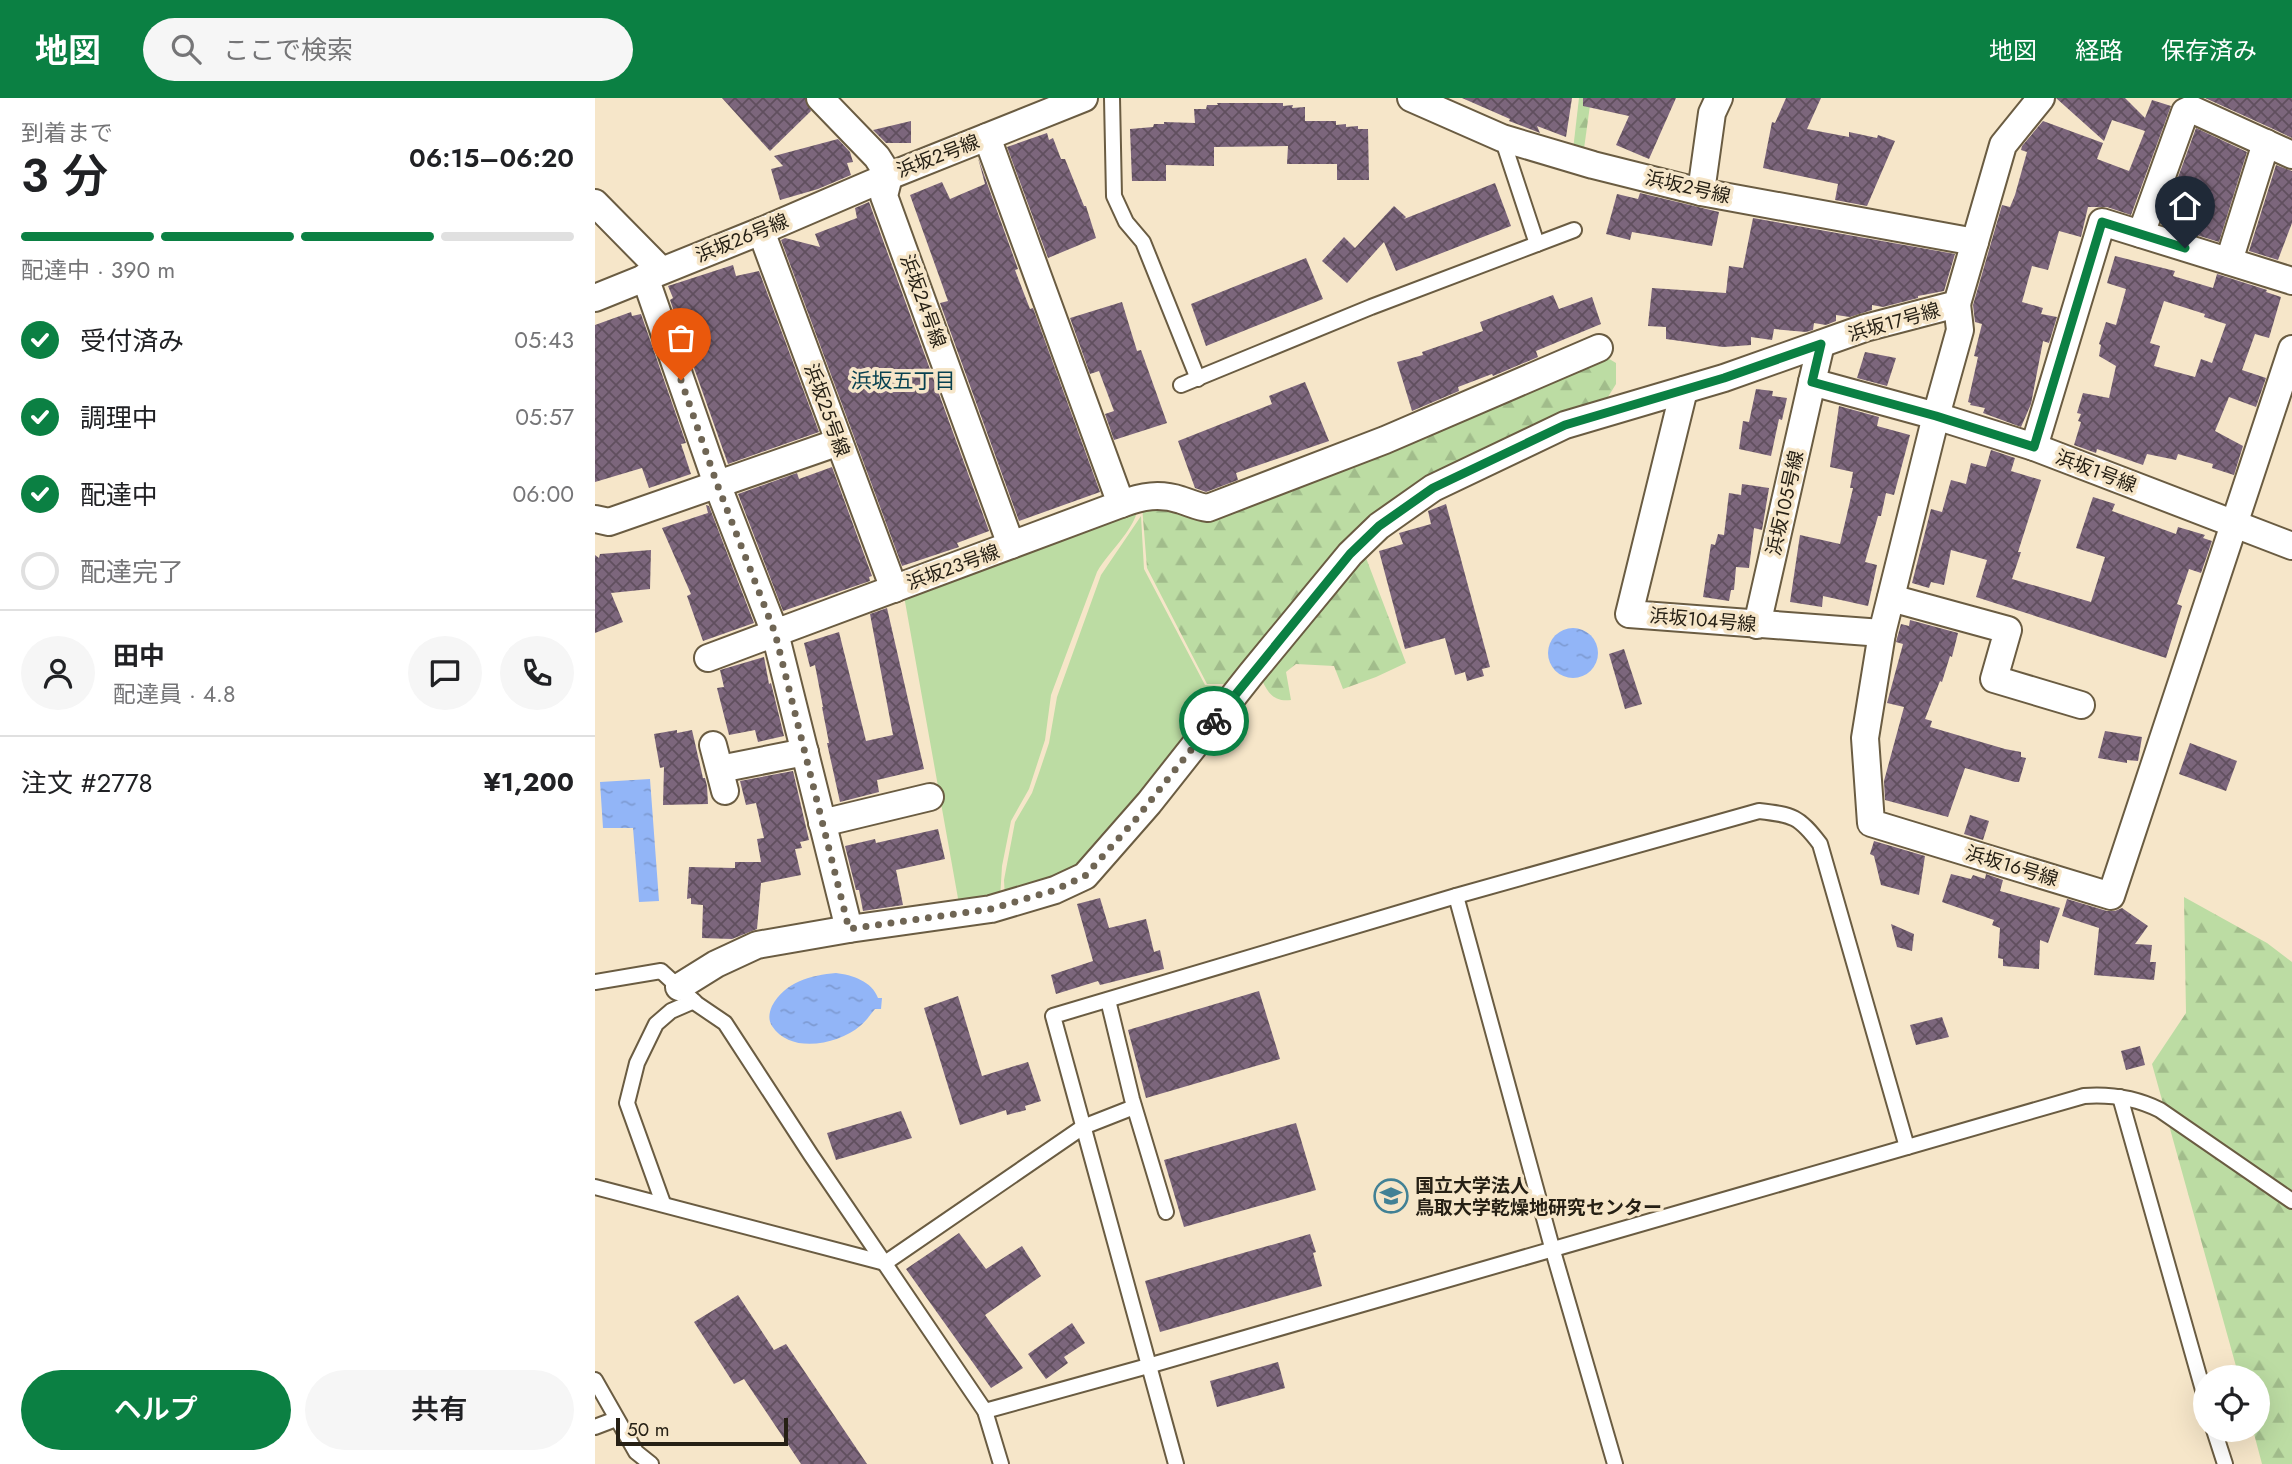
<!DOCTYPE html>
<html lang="ja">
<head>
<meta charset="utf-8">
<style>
  :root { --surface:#fff; --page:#f6f6f6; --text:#202124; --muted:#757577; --line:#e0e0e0; --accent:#0b8043 }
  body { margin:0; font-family:Jost,"Noto Sans JP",sans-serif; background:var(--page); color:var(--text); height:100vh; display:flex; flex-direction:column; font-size:26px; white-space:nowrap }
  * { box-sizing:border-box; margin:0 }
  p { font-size:23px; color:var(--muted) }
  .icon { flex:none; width:38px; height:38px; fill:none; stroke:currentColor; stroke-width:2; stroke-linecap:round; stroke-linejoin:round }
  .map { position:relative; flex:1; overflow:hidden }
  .side { display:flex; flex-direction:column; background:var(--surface); width:595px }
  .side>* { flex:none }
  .fabs { position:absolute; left:1598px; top:1267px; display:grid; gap:14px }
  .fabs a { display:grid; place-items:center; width:77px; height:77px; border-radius:50%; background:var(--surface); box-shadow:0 7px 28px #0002; font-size:35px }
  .scale { position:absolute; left:21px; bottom:18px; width:172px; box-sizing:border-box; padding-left:7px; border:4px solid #262015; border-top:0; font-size:19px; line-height:24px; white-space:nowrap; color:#262015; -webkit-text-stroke:5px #f6e6c9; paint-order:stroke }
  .pin { position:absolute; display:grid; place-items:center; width:60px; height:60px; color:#fff; margin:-72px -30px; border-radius:50% 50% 50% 0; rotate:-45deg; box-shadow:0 0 7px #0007 }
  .pin .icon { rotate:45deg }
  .courier { position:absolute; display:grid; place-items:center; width:70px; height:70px; margin:-35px; border:5px solid #0b8043; border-radius:50%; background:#fff; color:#222; box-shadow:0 2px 9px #0007 }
  .head em { font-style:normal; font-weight:600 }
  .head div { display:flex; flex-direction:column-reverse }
  .head { display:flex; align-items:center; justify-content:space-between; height:119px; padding:0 21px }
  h1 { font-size:46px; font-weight:600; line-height:52px }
  .bar { display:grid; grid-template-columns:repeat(4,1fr); gap:10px 7px; align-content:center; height:84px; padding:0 21px }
  .bar i { height:9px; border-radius:5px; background:var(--line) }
  .bar .active { background:var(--accent) }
  .bar p { grid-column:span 4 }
  .line { display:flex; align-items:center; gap:18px; padding:0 21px; border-top:2px solid var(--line) }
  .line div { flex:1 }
  .round { display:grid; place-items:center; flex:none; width:74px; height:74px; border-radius:37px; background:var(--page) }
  ol { padding:0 21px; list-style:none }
  li { display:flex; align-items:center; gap:21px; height:77px }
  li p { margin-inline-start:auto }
  li .icon { padding:7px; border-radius:50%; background:var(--accent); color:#fff; stroke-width:4 }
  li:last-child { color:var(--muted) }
  li i { width:38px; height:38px; border:4px solid var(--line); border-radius:50% }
  .button { display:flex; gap:14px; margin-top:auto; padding:14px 21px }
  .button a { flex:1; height:80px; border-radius:42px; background:var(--accent); color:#fff; font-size:28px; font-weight:600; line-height:80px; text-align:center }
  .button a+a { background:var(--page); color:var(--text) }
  header { display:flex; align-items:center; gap:42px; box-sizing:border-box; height:98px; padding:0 35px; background:var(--accent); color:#fff }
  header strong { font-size:33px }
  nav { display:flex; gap:38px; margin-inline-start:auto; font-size:24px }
  .search { width:490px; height:63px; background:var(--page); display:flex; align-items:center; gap:18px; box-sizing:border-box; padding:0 24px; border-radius:38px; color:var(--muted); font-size:26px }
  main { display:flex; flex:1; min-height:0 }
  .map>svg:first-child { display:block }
  .grass { fill:#bcdca3 }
  .forest { fill:url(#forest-firs) }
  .water { fill:url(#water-ripples) }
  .building { fill:url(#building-cross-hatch); fill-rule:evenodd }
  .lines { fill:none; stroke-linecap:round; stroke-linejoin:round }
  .lane-casing { stroke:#6a5c42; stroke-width:18 }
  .street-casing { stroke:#6a5c42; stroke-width:30 }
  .lane { stroke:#fff; stroke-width:14 }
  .street { stroke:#fff; stroke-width:26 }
  .done { stroke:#6f6554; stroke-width:7; stroke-dasharray:0 12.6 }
  .route { stroke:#0b8043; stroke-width:9 }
  .labels { text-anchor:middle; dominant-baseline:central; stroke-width:7; stroke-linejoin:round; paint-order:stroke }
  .street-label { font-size:19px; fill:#262015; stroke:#f6e6c9 }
  .poi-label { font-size:19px; font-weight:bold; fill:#262015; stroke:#f6e6c9; text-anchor:start }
  .neighbourhood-label { font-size:21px; fill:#074150; stroke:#f6e6c9 }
</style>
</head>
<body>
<header>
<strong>地図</strong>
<div class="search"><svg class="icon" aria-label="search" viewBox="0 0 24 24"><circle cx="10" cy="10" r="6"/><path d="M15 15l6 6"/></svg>ここで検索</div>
<nav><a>地図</a><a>経路</a><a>保存済み</a></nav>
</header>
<main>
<section class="side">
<div class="head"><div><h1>3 分</h1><p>到着まで</p></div><em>06:15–06:20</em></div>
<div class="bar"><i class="active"></i><i class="active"></i><i class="active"></i><i></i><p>配達中 · 390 m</p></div>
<ol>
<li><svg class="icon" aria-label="check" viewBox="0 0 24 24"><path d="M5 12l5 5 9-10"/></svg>受付済み<p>05:43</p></li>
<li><svg class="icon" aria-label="check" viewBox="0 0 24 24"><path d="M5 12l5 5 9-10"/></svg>調理中<p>05:57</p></li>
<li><svg class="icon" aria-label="check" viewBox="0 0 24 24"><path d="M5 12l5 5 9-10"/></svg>配達中<p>06:00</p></li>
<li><i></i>配達完了</li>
</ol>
<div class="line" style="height:126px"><a class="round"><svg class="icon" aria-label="person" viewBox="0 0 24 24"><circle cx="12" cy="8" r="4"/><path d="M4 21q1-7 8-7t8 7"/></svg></a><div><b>田中</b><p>配達員 · 4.8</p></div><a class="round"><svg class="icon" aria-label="chat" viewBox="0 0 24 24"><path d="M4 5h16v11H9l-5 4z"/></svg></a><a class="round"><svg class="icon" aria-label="phone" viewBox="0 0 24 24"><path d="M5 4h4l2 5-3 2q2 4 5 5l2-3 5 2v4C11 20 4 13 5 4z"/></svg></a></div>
<div class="line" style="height:91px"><div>注文 #2778</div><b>¥1,200</b></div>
<div class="button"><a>ヘルプ</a><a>共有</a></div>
</section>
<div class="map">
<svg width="1697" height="1366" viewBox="0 0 1697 1366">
  <defs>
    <pattern id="forest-firs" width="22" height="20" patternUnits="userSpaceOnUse" patternTransform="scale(1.75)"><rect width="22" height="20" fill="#bcdca3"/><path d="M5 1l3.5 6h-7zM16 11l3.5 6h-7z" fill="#a1bc8b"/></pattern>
    <pattern id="water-ripples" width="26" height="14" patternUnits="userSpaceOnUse" patternTransform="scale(1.75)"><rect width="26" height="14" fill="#92b5f7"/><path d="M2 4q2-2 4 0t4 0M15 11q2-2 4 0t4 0" fill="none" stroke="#7e9bd3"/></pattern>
    <pattern id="building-cross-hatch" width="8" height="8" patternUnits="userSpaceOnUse" patternTransform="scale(1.75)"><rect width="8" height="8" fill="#7c667c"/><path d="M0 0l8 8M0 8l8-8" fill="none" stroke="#604f5e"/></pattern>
  </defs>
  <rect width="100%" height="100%" fill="#f6e6c9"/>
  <!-- grass -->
  <g class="grass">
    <path d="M543 411C537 435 514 453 502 474L456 597 450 642 434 691 416 723 407 768 405 801 364 806 309 498Z"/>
    <path d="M546 418 549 471 610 587 636 589 483 773 410 801 409 782 420 724 437 695 445 672 454 645 462 599 506 477Z"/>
  </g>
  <!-- forest -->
  <g class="forest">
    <path d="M984 0H996L988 58 978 52Z"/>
    <path d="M1011 259 1021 265V286L1008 307 835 384 640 586H612L552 470 547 408 590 412Z"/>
    <path d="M768 452 811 565 781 579 748 591 739 568 701 566 691 574 696 602C680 604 673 596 667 582Z"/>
    <path d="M1589 799 1672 845 1697 864V1366H1667L1658 1332H1662V1279H1644L1557 966 1591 915Z"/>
  </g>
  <!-- water -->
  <g class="water">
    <circle cx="978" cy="555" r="25"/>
    <path d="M55 681 64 803 44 804 38 730H8L5 684Z"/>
    <path d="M241 875C257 877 277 883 283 900H287L286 911H280C275 917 271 923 265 928 244 946 196 957 177 928 173 922 174 915 177 908 190 884 216 877 241 875Z"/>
  </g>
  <!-- building -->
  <g class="building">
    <path d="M127 0H210L216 13 175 53Z"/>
    <path d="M867 0H977L971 39 942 28 945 35 914 23 915 21Z"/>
    <path d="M988 0H1081L1054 61 1021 47 1034 18 988 8Z"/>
    <path d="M1191 0H1226L1212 31 1254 39V34L1282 40 1283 37 1300 43 1272 108 1240 102 1243 86 1168 70 1177 24 1180 25Z"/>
    <path d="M1461 0H1530L1550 20 1557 2 1576 8 1536 117 1512 109H1493L1486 139 1464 133 1453 172 1437 168 1427 204 1448 210 1446 216 1462 219 1454 245 1448 243 1436 306 1426 329 1388 315 1390 310 1375 307 1376 305 1373 304 1383 259 1379 258 1387 226 1380 224 1378 207 1407 107 1415 109 1420 97 1432 54 1426 52 1427 48 1448 23 1508 45 1502 61 1534 73 1550 33 1517 22 1509 43Z"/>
    <path d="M1610 0H1697V40L1676 30Z"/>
    <path d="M622 5H688V8L698 7 697 10 710 9V23H741V27L751 26V29L763 28V31H773L774 82H742V66H692L693 48 619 49V68L571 67V83H537L535 31 558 29 559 26H569V24L600 25 599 11H611L612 7H623Z"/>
    <path d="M316 23V45H291L278 32Z"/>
    <path d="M1601 30 1652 54 1624 144 1566 126Z"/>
    <path d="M452 35 454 42 458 40 466 61H470L489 108H491L501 140 453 160 412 49Z"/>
    <path d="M243 41 255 54 258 64 252 65 256 77 223 91 185 102 176 71 188 68 179 58Z"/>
    <path d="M383 60 423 171 420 172 428 193 435 211 438 210 505 394 424 423 345 205 353 203 315 97 347 84 355 101 390 86Z"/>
    <path d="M1681 67 1697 73V125L1683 162 1654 153Z"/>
    <path d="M900 85 916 128 801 173 789 144 752 185 727 163 749 139 760 150 799 108 811 119 809 121Z"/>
    <path d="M1045 95 1124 114 1117 148 1037 134 1035 142 1011 136 1022 96 1043 101Z"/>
    <path d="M274 104 394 433 362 445 364 449 307 468 186 142 190 140 225 149 220 136 262 120 260 110Z"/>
    <path d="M1158 120 1360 156 1349 193 1323 198V200L1288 209 1277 207V212L1255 219 1241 217V223L1231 227 1219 225 1218 232 1211 234 1179 231 1177 242 1156 239V247L1128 249 1071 241V229L1053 228 1057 190 1131 195 1134 168 1148 170Z"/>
    <path d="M1520 158 1580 173 1578 178 1618 190 1622 176 1672 192 1671 194 1686 199 1674 240 1660 236 1647 272 1671 280 1661 309 1634 299 1620 333 1648 348 1639 377 1617 370 1618 366 1583 356 1581 362 1552 356 1548 367 1502 351 1501 355 1479 347 1486 324 1483 323 1486 316 1482 315 1488 295 1514 300 1521 268 1504 258 1506 247 1504 246 1511 224 1521 227 1531 191 1512 185ZM1569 203 1610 216 1609 219 1631 226 1617 265 1606 261 1600 279 1559 268 1565 248 1555 245Z"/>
    <path d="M711 160 728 201 611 248 596 206Z"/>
    <path d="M138 167 141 178 164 173 224 334 133 366 75 202 78 200 73 188Z"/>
    <path d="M958 197 964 211 997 199 1006 226 941 253 943 259 898 278 897 276 863 289 864 293 817 313 802 264 828 257 827 254 888 233 885 224Z"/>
    <path d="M527 204 542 253 546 252 572 325 519 342 510 316 519 313 504 273 495 276 475 220Z"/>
    <path d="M36 214 37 218 46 216 91 345 86 346 96 376 54 390 47 370 0 384V227Z"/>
    <path d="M1270 254 1301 260 1292 288 1262 280Z"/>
    <path d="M710 284 734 343 641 375 643 382 611 394 600 390 583 343 677 306 674 298Z"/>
    <path d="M1161 291 1178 293 1177 298 1192 300 1187 322 1184 321 1176 358 1144 351 1148 323 1154 324Z"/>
    <path d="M1244 308 1284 319 1282 328 1315 337 1299 397 1291 395 1286 418H1283L1270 464 1282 467 1273 508 1228 498 1227 509 1195 504 1205 437 1245 446 1258 390H1255L1258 374 1235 369Z"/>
    <path d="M1396 352 1420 360 1416 373 1446 382 1423 454H1426L1417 481 1496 504 1510 459 1481 450 1498 399 1520 406 1517 413 1581 436 1583 429 1610 437 1608 440 1617 443 1606 475 1594 471 1582 506 1587 508 1571 560 1381 499 1392 462 1356 452 1349 487 1336 484 1334 490 1317 485 1336 411 1347 414 1356 382 1371 386 1376 365 1391 369Z"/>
    <path d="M237 369 277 478 274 479 275 483 188 513 143 396 202 375 204 381Z"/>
    <path d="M1147 386 1174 390 1167 432 1159 430 1154 470 1141 469 1139 492H1136L1134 503 1108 499 1116 446 1120 447 1123 436 1129 437 1134 395 1146 397Z"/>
    <path d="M851 406 895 569 887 571 889 578 872 583 870 574 860 577 850 540 810 551 784 453 808 446 804 435 836 426 833 413Z"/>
    <path d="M111 407 114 408 159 525 108 543 92 498 96 496 67 430 113 415Z"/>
    <path d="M56 452 55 491 16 495 28 524 0 535V457L4 460 5 456Z"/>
    <path d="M292 510 329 671 282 682 284 694 245 704 232 645H234L227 609H228L220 567 215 569 209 545 244 534 271 643 298 637 275 516Z"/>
    <path d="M1315 522 1363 535 1357 559 1355 558 1347 584 1345 583 1330 621 1337 623 1335 629 1410 651 1426 654V659L1431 660 1424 684H1420L1370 670 1353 719 1290 702 1289 683 1309 609 1292 605 1308 546 1301 544 1306 526 1314 528Z"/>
    <path d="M1029 551 1047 606 1030 611 1014 556Z"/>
    <path d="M169 559 174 586 176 585 189 638 163 644 160 632 134 637 122 590 129 589 125 572Z"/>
    <path d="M82 632V635L97 632 108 680H110L112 688 113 706 68 707 69 669 65 670 59 636Z"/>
    <path d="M1510 633 1547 639 1543 663 1532 662V665L1503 660Z"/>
    <path d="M1595 645 1642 663 1631 693 1584 676Z"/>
    <path d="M198 673 214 742 205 744 207 750 200 751 206 777 166 785 162 831 137 841 107 840 108 807 96 806V800L92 801 94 769 140 770V764H166L162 741 169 740 161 705 151 707 145 683Z"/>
    <path d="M1375 717 1394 723 1388 742 1369 736Z"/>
    <path d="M343 731 350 761 301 772 308 807 268 813 264 792H261L250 748 280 741 281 745Z"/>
    <path d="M1279 743 1330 758 1324 797 1286 787 1279 758 1275 756Z"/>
    <path d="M1356 776 1376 781 1378 777 1390 781 1391 776 1408 782 1405 793 1465 810 1453 845 1445 842 1444 871 1408 868V861L1403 860 1405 830 1397 827 1399 822 1347 804Z"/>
    <path d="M505 800 514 830 551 821 559 854 565 852 569 871 505 887 503 883 461 896 456 877 498 863 482 806Z"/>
    <path d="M1472 801 1512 813H1520L1527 810 1553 828 1540 846 1557 847 1555 864H1561L1559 882 1499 877 1504 830 1467 818Z"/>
    <path d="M1296 826 1319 836 1317 853 1302 849Z"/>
    <path d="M664 893 685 961 551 1000 533 932Z"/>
    <path d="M363 898 387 978 433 964 446 1003 430 1008 431 1012 412 1017 411 1012 365 1027 329 910Z"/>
    <path d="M1347 919 1354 939 1321 947 1315 927Z"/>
    <path d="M1545 948 1550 967 1531 972 1526 953Z"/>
    <path d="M306 1013 317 1040 241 1062 232 1035Z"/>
    <path d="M701 1025 721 1092 589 1129 569 1062Z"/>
    <path d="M364 1135 391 1171 427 1148 446 1178 390 1217 428 1270 396 1290 311 1171Z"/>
    <path d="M715 1136 721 1154 718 1155 727 1188 565 1234 550 1183Z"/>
    <path d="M143 1197 179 1252 191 1246 272 1366H206L149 1281 139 1286 99 1224Z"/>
    <path d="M477 1225 490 1245 469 1259 473 1265 451 1281 433 1256Z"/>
    <path d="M683 1264 690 1290 622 1309 615 1283Z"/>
  </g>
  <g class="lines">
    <defs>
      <g id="lane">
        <path d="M517 0 519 98 531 124 548 144 603 281"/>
        <path d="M907 40 942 146"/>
        <path d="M586 287 776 209 979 132"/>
        <path d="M861 798 958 1153 1020 1366"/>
        <path d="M0 884 66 873 102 906 130 925 216 1057 390 1313 406 1366"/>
        <path d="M513 902 537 1001 571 1114"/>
        <path d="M1525 999 1610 1299"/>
        <path d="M0 1089 290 1165 488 1029 539 1009"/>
        <path d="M68 1105 32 1005 42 965 61 926 76 913 99 903"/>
        <path d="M0 1282 41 1354 56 1366"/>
        <path d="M390 1313 553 1268 1489 998C1516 996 1541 1000 1565 1012L1697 1103"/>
        <path d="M0 1329 21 1321"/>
        <path d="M1619 1332 1630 1366"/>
        <path d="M581 1366 458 918 861 798 1164 713C1198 717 1204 718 1225 746L1312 1049"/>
      </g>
      <g id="street">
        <path d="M225 0 282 59 294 78 489 0"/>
        <path d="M816 0 907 40 998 67 1106 94 1380 144"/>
        <path d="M294 78 289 98 416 447"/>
        <path d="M1106 94 1117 15 1124 0"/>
        <path d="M0 105 66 172"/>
        <path d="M166 133 299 491"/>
        <path d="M1546 136 1590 14 1596 11 1697 57"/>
        <path d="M1634 163 1671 45"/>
        <path d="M50 179 122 386 180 535 526 406 392 39"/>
        <path d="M0 200 166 133 294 78"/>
        <path d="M1362 206 1365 232 1341 318 1287 535 1270 640 1276 725 1516 798 1697 251"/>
        <path d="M1226 246 1217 284 1341 318 1439 349 1697 448"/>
        <path d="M1089 292 1034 516 1287 535"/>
        <path d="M1439 349 1507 124 1697 183"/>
        <path d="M526 406C547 398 565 395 586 402 596 405 603 409 613 410L790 342 1004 250"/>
        <path d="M0 421 14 424 244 344"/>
        <path d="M1296 500 1413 532 1399 581 1486 607"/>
        <path d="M1162 527 1217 284"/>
        <path d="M113 560 180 535 254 831"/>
        <path d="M118 647 130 693"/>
        <path d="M125 671 210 654"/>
        <path d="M227 725 335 699"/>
        <path d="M84 889 121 866 162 847 254 831 396 811 460 792 490 778 554 705 656 576 755 456 784 428 838 390 970 327 1129 280 1270 230 1362 206 1408 47 1446 0"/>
      </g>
    </defs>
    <!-- lane casing -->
    <use href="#lane" class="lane-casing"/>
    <!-- street casing -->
    <use href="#street" class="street-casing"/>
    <!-- lane -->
    <use href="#lane" class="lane"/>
    <!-- street -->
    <use href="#street" class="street"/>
  </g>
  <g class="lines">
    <!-- done -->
    <path class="done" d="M86 282 122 386 180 535 254 831 396 811 460 792 490 778 541 721 619 623"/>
    <!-- route -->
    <path class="route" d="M619 623 755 456 784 428 838 390 970 327 1129 280 1226 246 1217 284 1341 318 1439 349 1507 124 1590 150"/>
  </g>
  <!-- icons -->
  <defs>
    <symbol id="school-ring" viewBox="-11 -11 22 22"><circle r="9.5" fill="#f6e6c9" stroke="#428195" stroke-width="1.5"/><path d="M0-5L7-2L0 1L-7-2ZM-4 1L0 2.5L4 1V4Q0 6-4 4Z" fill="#428195"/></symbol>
  </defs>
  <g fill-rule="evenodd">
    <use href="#school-ring" x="777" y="1079" width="38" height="38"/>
  </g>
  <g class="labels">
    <!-- street labels -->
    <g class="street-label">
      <text transform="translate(343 58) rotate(-21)">浜坂2号線</text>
      <text transform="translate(1093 89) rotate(13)">浜坂2号線</text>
      <text transform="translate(147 140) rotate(-22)">浜坂26号線</text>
      <text transform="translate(328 203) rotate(70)">浜坂24号線</text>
      <text transform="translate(1299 224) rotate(-16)">浜坂17号線</text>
      <text transform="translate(232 312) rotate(70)">浜坂25号線</text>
      <text transform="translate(1501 373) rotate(21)">浜坂1号線</text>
      <text transform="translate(1190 405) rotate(-77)">浜坂105号線</text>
      <text transform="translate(358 469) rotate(-20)">浜坂23号線</text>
      <text transform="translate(1108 522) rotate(5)">浜坂104号線</text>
      <text transform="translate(1417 768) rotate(17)">浜坂16号線</text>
    </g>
    <!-- poi labels -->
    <g class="poi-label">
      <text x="820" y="1087">国立大学法人<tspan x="820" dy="22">鳥取大学乾燥地研究センター</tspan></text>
    </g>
    <!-- neighbourhood labels -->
    <g class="neighbourhood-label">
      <text x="308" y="283">浜坂五丁目</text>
    </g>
  </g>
</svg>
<div class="fabs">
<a><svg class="icon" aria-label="locate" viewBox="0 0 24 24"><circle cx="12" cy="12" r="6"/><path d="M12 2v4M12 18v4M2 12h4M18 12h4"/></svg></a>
</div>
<div class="scale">50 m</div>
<div class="pin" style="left:86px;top:282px;background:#ea580c"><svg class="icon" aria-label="bag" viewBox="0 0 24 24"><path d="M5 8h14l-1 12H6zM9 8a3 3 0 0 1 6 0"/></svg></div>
<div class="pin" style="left:1590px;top:150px;background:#1f2937"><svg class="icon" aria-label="home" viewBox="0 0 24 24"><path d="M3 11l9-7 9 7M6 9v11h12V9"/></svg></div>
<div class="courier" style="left:619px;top:623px"><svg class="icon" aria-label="bike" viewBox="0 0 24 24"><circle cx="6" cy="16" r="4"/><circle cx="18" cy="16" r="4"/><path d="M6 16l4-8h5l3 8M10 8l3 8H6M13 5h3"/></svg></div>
</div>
</main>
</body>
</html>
